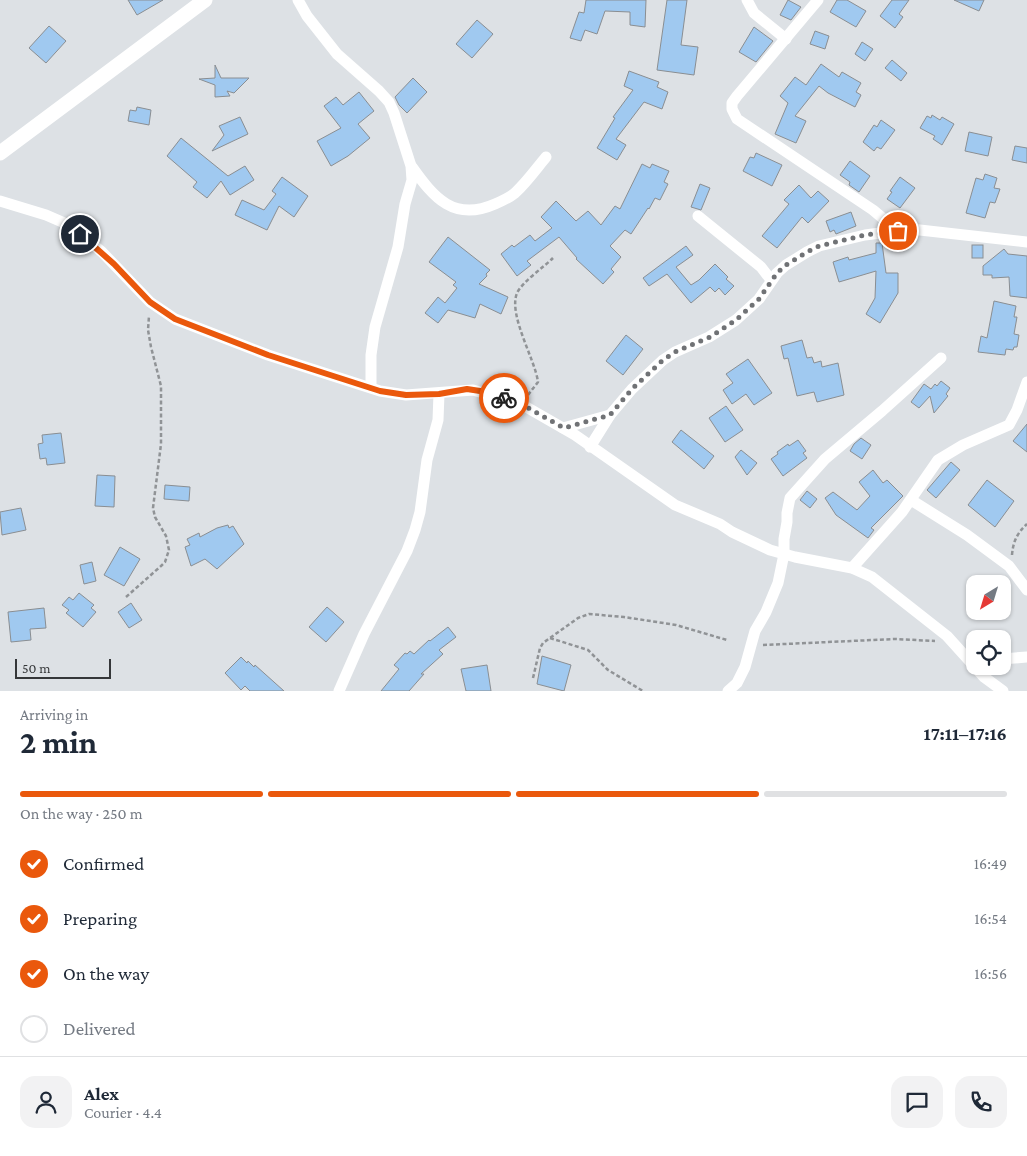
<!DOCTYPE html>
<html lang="en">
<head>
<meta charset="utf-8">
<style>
  :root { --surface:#fff; --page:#f2f2f3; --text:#1f2937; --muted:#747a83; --line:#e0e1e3; --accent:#ea580c }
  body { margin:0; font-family:"Crimson Pro",serif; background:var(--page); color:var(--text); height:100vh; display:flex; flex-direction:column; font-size:19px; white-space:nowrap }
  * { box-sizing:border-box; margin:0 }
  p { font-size:16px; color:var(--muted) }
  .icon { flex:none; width:28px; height:28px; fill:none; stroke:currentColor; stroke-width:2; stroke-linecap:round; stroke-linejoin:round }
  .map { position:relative; height:691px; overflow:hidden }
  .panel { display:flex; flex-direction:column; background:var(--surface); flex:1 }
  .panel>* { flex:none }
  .needle { width:32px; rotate:218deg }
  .fabs { position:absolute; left:966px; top:575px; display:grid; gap:10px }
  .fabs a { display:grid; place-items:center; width:45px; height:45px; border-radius:10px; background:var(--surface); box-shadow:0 1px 4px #0004; font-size:25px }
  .scale { position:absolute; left:15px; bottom:12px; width:96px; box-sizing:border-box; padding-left:5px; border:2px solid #353739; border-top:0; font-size:14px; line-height:18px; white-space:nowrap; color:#353739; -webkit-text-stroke:4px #dde1e5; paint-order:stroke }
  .pin { position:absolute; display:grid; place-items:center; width:42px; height:42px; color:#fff; margin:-21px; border:2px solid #fff; border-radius:50%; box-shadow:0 1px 5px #0007 }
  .courier { position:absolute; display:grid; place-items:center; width:50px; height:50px; margin:-25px; border:4px solid #ea580c; border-radius:50%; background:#fff; color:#222; box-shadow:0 1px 6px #0007 }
  .headline em { font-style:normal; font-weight:700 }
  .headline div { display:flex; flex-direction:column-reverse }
  .headline { display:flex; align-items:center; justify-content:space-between; height:85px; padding:0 20px }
  h1 { font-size:32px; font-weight:700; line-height:38px }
  .bar { display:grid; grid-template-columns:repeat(4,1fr); gap:8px 5px; align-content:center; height:60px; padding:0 20px }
  .bar i { height:6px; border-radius:4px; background:var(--line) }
  .bar .current { background:var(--accent) }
  .bar p { grid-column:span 4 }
  .line { display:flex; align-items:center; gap:12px; padding:0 20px; border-top:1px solid var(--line) }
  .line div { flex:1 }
  .round { display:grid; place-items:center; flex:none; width:52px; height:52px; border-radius:15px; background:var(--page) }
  ol { padding:0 20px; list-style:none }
  li { display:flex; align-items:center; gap:15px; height:55px }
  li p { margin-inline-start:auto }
  li .icon { padding:5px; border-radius:50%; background:var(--accent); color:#fff; stroke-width:4 }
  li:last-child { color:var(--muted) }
  li i { width:28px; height:28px; border:2px solid var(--line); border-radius:50% }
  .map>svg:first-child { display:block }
  .building { fill:#a0c9f0; stroke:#8a8e92 }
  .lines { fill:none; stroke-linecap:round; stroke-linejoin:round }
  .path { stroke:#909396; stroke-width:2.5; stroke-dasharray:4 2.5; stroke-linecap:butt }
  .street { stroke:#fff; stroke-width:11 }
  .secondary { stroke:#fff; stroke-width:15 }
  .done { stroke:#707275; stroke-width:5; stroke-dasharray:0 9 }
  .route { stroke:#ea580c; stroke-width:6 }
</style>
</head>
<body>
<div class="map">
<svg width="1027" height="691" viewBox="0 0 1027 691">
  <rect width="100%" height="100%" fill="#dde1e5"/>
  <!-- building -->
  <g class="building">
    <path d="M128 0H163L137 15Z"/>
    <path d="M586 0H646L645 27 630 25V12L605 11 597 34 585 30 581 41 570 38 579 12 584 13Z"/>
    <path d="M667 0H687L681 45 698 47 694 75 657 70Z"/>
    <path d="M788 0 801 7 791 20 780 15Z"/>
    <path d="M837 0H847L866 11 856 27 830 12Z"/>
    <path d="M892 0H909L899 14 903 17 895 28 880 16Z"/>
    <path d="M954 0H984L979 11Z"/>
    <path d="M477 20 493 34 472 58 456 44Z"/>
    <path d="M49 26 66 41 46 63 29 48Z"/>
    <path d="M754 27 773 41 756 62 739 52Z"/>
    <path d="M815 31 829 36 825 49 810 44Z"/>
    <path d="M862 42 873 49 865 61 855 54Z"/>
    <path d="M892 60 907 73 901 81 885 68Z"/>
    <path d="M821 64 839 77 842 72 861 83 856 92 861 95 855 107 828 93 819 86 795 116 806 121 796 143 775 134 788 103 780 96 795 77 806 85Z"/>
    <path d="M215 65 221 78H249L234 93 227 91 230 96 215 97V85L199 79 215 78Z"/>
    <path d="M629 71 659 82 657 87 668 92 662 109 644 102 616 139 626 145 617 160 597 148 615 118 613 117 633 90 624 86Z"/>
    <path d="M413 78 427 92 407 113 399 105 395 97Z"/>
    <path d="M359 92 374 111 358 124 370 138 348 156 331 166 317 141 341 128 324 106 336 97 343 105Z"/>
    <path d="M137 107 151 110 149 125 128 121 130 110 136 111Z"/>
    <path d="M932 115 940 120 942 117 954 124 942 145 933 139 935 136 920 128 927 116 931 118Z"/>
    <path d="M240 117 248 134 212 151 224 135 219 126Z"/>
    <path d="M881 120 895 130 881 149 877 147 874 151 863 142 874 125 877 127Z"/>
    <path d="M969 132 992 137 988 156 965 151Z"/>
    <path d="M181 138 228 176 245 166 254 180 230 195 221 181 207 198 193 187 197 182 167 156Z"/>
    <path d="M1015 146 1027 148V163L1012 160Z"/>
    <path d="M756 153 782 165 772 186 743 171 750 157 754 158Z"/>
    <path d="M850 161 870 176 859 192 849 185 850 182 840 175Z"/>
    <path d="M642 164 650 168 652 164 669 171 664 182 668 184 660 200 655 198 649 209 648 208 631 234 625 230 610 246 621 257 611 269 614 272 603 284 576 259 577 258 559 237 527 261 531 265 517 276 501 254 512 245 514 247 530 235 535 241 552 228 541 217 556 201 576 221 588 211 601 225 615 206 620 209Z"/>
    <path d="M985 174 997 178 994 188 1000 189 995 203 990 202 985 218 966 213 976 178 983 180Z"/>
    <path d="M282 177 308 196 294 217 279 206 267 230 235 215 242 200 264 210 276 194 272 191Z"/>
    <path d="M900 177 915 188 900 208 887 199 892 192 890 191Z"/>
    <path d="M700 184 710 188 701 210 691 207Z"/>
    <path d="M799 185 811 198 818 191 829 201 808 223 802 217 777 248 762 236 789 204 784 200Z"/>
    <path d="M851 212 856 226 836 234 834 230 830 232 826 221Z"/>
    <path d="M448 237 490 270 486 274 487 276 479 284 508 297 501 314 480 304 475 318 448 310 438 323 425 313 438 297 445 303 457 288 453 285 456 282 429 262Z"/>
    <path d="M876 243H882L886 273H898V293L880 323 866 314 875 298 876 271 839 282 833 262 848 257 849 260 876 253Z"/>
    <rect x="972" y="245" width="11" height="13"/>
    <path d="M686 246 693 255 676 267 691 285 699 280 715 264 728 277 726 279 734 286 725 295 719 288 715 292 710 287 691 303 667 274 649 286 643 278Z"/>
    <path d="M1004 249 1008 254 1027 256V298L1010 296 1009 277 992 278V275H983V266Z"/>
    <path d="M994 301 1016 306 1014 317H1017L1014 334 1019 335 1017 347H1014L1013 350 1006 349 1005 355 978 352 981 336 987 338Z"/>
    <path d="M626 335 643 349 623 375 606 361Z"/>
    <path d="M802 340 807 358 812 357 814 363 821 361 822 367 838 363 844 395 817 402 814 392 797 396 788 358 784 359 781 346Z"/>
    <path d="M748 359 772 393 754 405 746 394 732 404 723 390 733 383 726 374Z"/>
    <path d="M941 381 950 388 946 394 948 396 934 413 930 396 919 408 911 402 924 384 931 389 935 384 937 386Z"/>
    <path d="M726 406 743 430 725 442 709 418Z"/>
    <path d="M1027 424V452L1013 441Z"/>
    <path d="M681 430 714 456 704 469 672 442Z"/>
    <path d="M61 433 65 463 47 465 46 458 40 459 38 444 43 443 42 435Z"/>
    <path d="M861 438 871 445 862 459 850 451 854 444Z"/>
    <path d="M798 440 806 451 803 453 807 458 783 476 771 459 778 454 777 452 788 444 789 446Z"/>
    <path d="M741 450 757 463 747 475 735 457Z"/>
    <path d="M951 462 960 470 936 498 927 490Z"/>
    <path d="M873 470 883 483 887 480 903 496 871 528 874 530 868 538 836 515 825 498 833 492 857 510 870 496 859 482Z"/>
    <path d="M97 475 115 476 114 507 95 506Z"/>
    <path d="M987 480 1014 501 995 527 968 505Z"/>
    <path d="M165 485 190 487 189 501 164 499Z"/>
    <path d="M807 491 817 499 810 508 800 500Z"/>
    <path d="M21 508 26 530 2 535 0 512Z"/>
    <path d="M228 525 229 528 233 526 244 544 217 569 205 559 191 566 185 547 190 545 187 539 199 533 200 537 217 528Z"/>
    <path d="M120 547 140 559 124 586 104 575Z"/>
    <path d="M92 562 96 581 84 584 80 565Z"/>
    <path d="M79 593 94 605 91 608 96 612 83 627 66 613 69 610 62 605 69 597 73 600Z"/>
    <path d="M131 603 142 620 129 628 118 612Z"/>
    <path d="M327 607 344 622 326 642 309 627Z"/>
    <path d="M44 608 46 628 30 629 31 640 11 642 8 612Z"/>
    <path d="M448 627 456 637 439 650 443 654 421 674H424L409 691H381L399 669 394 665 405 653 407 654 410 651 414 654 429 640 430 641Z"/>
    <path d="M542 656 571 665 564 691 537 684Z"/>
    <path d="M241 657 247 663 248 661 254 667 255 665 284 691H250L245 686 241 690 225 673Z"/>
    <path d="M487 665 491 691H466L461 669Z"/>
  </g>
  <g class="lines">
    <!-- path -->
    <g class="path">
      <path d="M528 395 538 382C535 359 508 315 517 293 522 282 544 267 553 258"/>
      <path d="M1012 555C1013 542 1017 533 1027 524"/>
      <path d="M126 597 161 566 165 562 169 550 166 536 155 517 153 508 161 444V386L151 347 148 330 149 316"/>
      <path d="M550 638 588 650 608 670 643 691"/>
      <path d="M763 645 895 639 935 641"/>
      <path d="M533 678 540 648 543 643 578 618 589 614 624 617 676 625 727 640"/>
    </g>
    <!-- street -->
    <g class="street">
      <path d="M298 0 307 16 337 54 379 91 389 102 394 113 411 166 412 180 405 204 398 247 375 327 371 355V387"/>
      <path d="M747 0 754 13 786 39"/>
      <path d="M818 0 737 96 732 103V109L737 119 873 210 898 231"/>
      <path d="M412 167C434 198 454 222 495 204 502 201 509 198 515 193 527 182 536 169 546 157"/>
      <path d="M0 201 46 215 69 225 102 252 150 302 175 319 268 355 380 391 406 395 473 390 521 404 575 435 675 505 720 524 732 532 770 550 795 557 852 568 872 577 947 636 984 677 1003 691"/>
      <path d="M698 216 761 267 771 280"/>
      <path d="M563 428 610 415"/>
      <path d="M590 447 610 415 632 389 663 360 675 352 709 337 736 320 759 299 777 273 786 265 807 252 819 246 865 235 911 229 1027 242"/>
      <path d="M911 500 967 535 1009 566 1027 590"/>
      <path d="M852 568 902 512 938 460 963 445 1009 425 1017 410 1027 382"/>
      <path d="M1002 659 1027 657"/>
      <path d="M339 691 364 634 407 551 415 530 420 512 427 460 438 420 439 394"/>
      <path d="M728 691 737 683 745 667 755 631 766 612 778 583 784 554V539L787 522V513L790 498 825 459 882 411 941 358"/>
    </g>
    <!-- secondary -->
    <path class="secondary" d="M0 153 205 0"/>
  </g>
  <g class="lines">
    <!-- done -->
    <path class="done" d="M504 398 521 404 564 428 610 415 632 389 663 360 675 352 710 337 736 320 759 299 777 273 786 265 807 252 819 246 865 235 898 231"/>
    <!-- route -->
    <path class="route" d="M80 234 114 264 150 302 175 319 268 355 380 391 406 395 439 394 467 389 480 391 504 398"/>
  </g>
</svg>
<div class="fabs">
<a><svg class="needle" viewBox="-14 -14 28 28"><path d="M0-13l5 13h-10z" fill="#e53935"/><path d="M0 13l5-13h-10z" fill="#747a83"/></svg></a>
<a><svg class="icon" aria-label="locate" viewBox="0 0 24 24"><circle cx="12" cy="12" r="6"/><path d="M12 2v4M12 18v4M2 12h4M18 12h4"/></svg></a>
</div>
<div class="scale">50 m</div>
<div class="pin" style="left:898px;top:231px;background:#ea580c"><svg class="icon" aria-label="bag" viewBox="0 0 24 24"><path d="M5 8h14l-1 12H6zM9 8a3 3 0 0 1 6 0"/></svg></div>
<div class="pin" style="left:80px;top:234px;background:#1f2937"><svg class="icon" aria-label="home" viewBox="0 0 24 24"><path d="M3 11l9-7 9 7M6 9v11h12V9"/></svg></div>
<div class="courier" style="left:504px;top:398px"><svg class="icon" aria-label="bike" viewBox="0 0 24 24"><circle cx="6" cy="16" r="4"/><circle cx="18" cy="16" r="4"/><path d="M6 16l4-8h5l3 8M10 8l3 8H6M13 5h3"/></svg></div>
</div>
<section class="panel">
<div class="headline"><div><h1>2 min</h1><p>Arriving in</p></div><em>17:11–17:16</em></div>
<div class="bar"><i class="current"></i><i class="current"></i><i class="current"></i><i></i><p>On the way · 250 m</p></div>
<ol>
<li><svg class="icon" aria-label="check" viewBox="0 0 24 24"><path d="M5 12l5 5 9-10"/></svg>Confirmed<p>16:49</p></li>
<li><svg class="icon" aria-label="check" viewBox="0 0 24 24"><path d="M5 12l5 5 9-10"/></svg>Preparing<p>16:54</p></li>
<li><svg class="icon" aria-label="check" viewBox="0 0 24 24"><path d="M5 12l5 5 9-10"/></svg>On the way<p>16:56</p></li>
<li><i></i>Delivered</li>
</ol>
<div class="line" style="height:90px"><a class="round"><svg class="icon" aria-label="person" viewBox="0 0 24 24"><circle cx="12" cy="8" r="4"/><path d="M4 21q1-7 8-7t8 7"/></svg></a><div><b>Alex</b><p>Courier · 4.4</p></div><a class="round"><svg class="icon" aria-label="chat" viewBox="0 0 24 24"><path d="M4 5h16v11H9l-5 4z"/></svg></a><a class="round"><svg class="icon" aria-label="phone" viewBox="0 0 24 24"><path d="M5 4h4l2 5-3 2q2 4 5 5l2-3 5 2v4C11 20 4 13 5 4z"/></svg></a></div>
</section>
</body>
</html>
